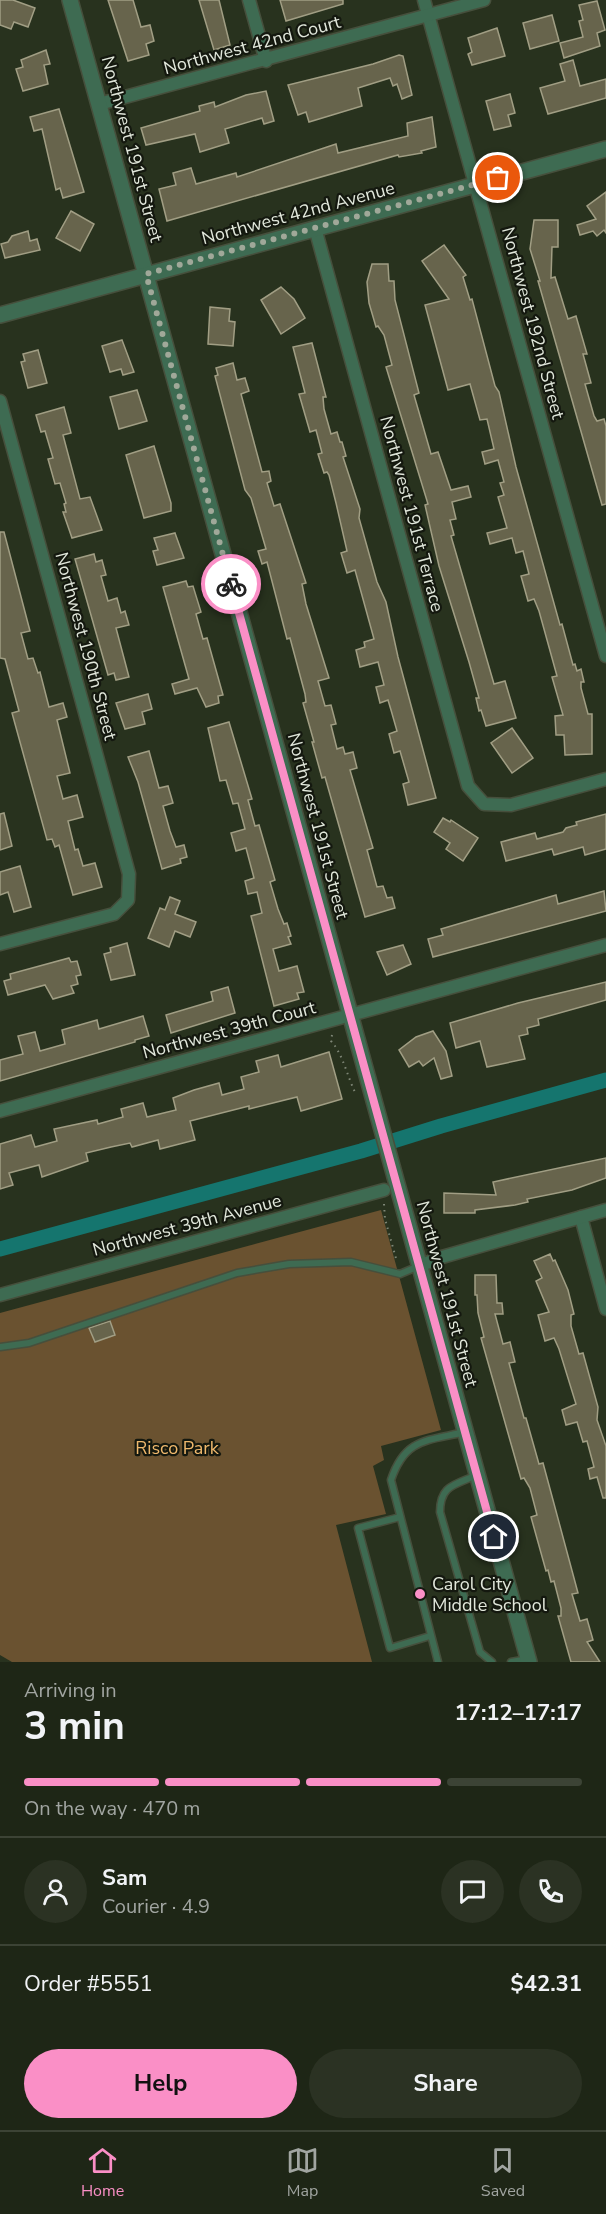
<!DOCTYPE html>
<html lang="en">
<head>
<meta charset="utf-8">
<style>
  :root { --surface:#1e2616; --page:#2b3223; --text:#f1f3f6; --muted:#a1a5a1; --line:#3c4335; --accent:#fa8fc6 }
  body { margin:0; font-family:"Nunito Sans",sans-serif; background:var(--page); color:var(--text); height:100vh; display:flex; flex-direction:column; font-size:22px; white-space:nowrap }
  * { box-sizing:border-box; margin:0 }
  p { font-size:20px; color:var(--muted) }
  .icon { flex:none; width:33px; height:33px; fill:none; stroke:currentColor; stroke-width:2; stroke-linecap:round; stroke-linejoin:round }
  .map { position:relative; height:1662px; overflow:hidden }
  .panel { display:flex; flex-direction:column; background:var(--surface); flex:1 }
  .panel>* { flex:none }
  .pin { position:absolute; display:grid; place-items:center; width:51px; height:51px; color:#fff; margin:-26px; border:3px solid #fff; border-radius:50%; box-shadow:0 2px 6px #0007 }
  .courier { position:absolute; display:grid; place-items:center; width:60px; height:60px; margin:-30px; border:4px solid #fa8fc6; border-radius:50%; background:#fff; color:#222; box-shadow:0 2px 8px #0007 }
  .head em { font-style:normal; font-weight:700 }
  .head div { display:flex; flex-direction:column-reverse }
  .head { display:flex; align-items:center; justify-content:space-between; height:102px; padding:0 24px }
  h1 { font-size:39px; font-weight:700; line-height:45px }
  .bar { display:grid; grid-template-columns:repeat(4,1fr); gap:9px 6px; align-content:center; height:72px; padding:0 24px }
  .bar i { height:8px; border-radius:4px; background:var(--line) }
  .bar .on { background:var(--accent) }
  .bar p { grid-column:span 4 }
  .line { display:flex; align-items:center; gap:15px; padding:0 24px; border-top:2px solid var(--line) }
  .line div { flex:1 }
  .round { display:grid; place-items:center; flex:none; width:63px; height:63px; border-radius:32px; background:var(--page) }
  .primary-button { display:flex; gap:12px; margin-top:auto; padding:12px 24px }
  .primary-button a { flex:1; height:69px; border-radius:36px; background:var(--accent); color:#111; font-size:24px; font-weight:700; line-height:69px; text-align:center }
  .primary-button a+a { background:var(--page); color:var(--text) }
  .dock { display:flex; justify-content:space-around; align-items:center; height:84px; border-top:2px solid var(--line); background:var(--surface); font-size:16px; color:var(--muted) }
  .dock a { display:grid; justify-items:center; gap:3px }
  .dock .on { color:var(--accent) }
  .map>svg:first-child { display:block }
  .green { fill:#6a5230 }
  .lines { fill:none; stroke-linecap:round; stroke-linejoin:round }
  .canal { stroke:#15756e; stroke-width:15 }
  .building { fill:#67644c; stroke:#a19e84; stroke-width:1.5 }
  .service-casing { stroke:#464f3c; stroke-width:9 }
  .minor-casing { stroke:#464f3c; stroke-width:15 }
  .tertiary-casing { stroke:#464f3c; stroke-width:18 }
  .path { stroke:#7f8777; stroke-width:2; stroke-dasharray:1.5 4.5; stroke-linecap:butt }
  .service { stroke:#3e6b52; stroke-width:6 }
  .minor { stroke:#3e6b52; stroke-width:12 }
  .tertiary { stroke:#3e6b52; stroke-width:15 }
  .done { stroke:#a0a899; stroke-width:6; stroke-dasharray:0 10.8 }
  .route { stroke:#fa8fc6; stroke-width:8 }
  .poi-dot { fill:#fa8fc6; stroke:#14180f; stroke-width:2 }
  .labels { text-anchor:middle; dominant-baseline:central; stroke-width:4.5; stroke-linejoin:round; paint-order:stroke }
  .street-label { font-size:18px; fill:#e1e7db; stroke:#14180f }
  .park-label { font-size:18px; fill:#f0b96d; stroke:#14180f }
  .poi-label { font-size:18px; fill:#e1e7db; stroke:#14180f; text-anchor:start }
</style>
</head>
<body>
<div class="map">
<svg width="606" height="1662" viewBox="0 0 606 1662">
  <rect width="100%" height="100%" fill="#28321e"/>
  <!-- green -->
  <path class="green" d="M381 1210 441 1430 381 1446 384 1460 373 1466 386 1514 336 1525 372 1662H12L0 1655V1313Z"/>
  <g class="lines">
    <!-- canal -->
    <path class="canal" d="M0 1249 361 1151 441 1126 606 1080"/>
  </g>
  <!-- building -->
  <g class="building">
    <path d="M0 0H13L35 8 28 27 14 22 11 29 0 25Z"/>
    <path d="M108 0H133L141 27 150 25 154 41 146 44 149 55 128 61Z"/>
    <path d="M199 0H219L230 45 214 50Z"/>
    <path d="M280 0H343V4L286 21Z"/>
    <path d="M597 1 605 30 597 33 600 46 564 58 560 43 583 37 579 21 583 20 579 5Z"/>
    <path d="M552 15 559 41 530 49 523 23Z"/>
    <path d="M497 28 505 56 472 65 468 54 472 52 468 38Z"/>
    <path d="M46 50 50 64 44 65 48 84 23 91 16 69 23 67 21 60Z"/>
    <path d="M399 55 403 56 412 95 402 99 397 84 393 86 390 78 358 88 362 106 309 122 306 112 298 115 288 85 373 64Z"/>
    <path d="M573 60 580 86 606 79V98L548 114 540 88 565 81 560 64Z"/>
    <path d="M266 91 274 121 264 124 262 118 225 129 229 143 200 152 195 134 146 145 141 128 200 111 199 106 214 102 215 107 246 95Z"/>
    <path d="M510 94 515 113 508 115 511 126 494 130 486 101Z"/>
    <path d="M59 109 84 192 63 198 60 188 56 190 42 129 34 131 30 117Z"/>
    <path d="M432 117 436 147 421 151 422 153 399 157 398 155 167 221 159 189 176 185 173 173 191 168 196 184 236 173 237 177 336 144 338 153 408 136 407 123Z"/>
    <path d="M606 192V233L604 230 597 236 593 231 580 235 577 225 596 219 587 206Z"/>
    <path d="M71 211 94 224 80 251 56 238Z"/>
    <path d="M534 220H558V247H552L551 278 555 277 568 319 576 316 587 354H583L591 383 585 384 594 416 597 421 604 419 606 426V504L602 505 538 281H540L530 249Z"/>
    <path d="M28 231 30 241 37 239 40 250 5 258 1 244 8 242 12 236Z"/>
    <path d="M444 245 466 275 463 277 470 300 472 299 495 386 499 392 516 467 560 625 562 624 573 665 575 664 577 671 581 669 584 682H581V688L588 714H592V754L565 755 564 735H556L555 716 563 715 552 677 557 676 539 611 534 599 528 601 521 576 529 574 523 551 516 553 512 538 490 544 487 533 507 528 498 497 504 495 500 483 504 482 498 460 485 464 482 452 494 449 487 419 480 420 470 384 448 390 425 305 449 299 422 261Z"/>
    <path d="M372 264H388L389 281H394L395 300 419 393 414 395 431 454 438 452 451 490 468 486 471 497 452 502 456 519 450 520 454 535 451 536 494 684 505 681 516 718 486 726 481 710 479 711 476 698H479L469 662 439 566 425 505 428 504 386 367 392 365 384 335 378 326 376 327 369 303 367 282Z"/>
    <path d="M281 287 294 299 305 318 281 334 261 300Z"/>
    <path d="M210 307 230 309 229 321 235 322 233 346 208 344Z"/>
    <path d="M122 340 134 372 123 375 121 369 110 372 102 346Z"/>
    <path d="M312 343 326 397H323L324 409 331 434 337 432 340 442H342L346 456 343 457 360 509 359 518 377 582 386 602 398 657 436 798 408 805 403 784 409 782 400 751 394 753 389 734 397 731 391 710 388 700 380 703 376 687 384 685 378 662 360 667 356 650 365 647 364 642 374 639 355 570 347 573 341 553 347 551 336 503 329 475 327 472 324 473 318 454 322 453 316 430 310 432 299 394 305 393 293 347Z"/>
    <path d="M38 350 47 383 28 388 21 362 25 361 23 354Z"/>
    <path d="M233 363 237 380 245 378 249 391 241 394 262 472 269 471 271 481 267 483 274 506 280 504 306 583 302 584 306 604 329 678 318 681 325 706 331 705 336 724 331 725 337 749 343 747 345 754 353 752 357 768 350 770 373 848 367 850 377 887 383 886 387 898 392 897 395 908 365 917 325 777 322 778 312 742H314L303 703 306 702 305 694 290 638 287 639 267 562 262 564 258 551 266 549 251 498 245 490 215 376 218 375 216 368Z"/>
    <path d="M137 390 147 421 119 429 110 397Z"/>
    <path d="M64 407 71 433 63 435 80 499 90 497 102 530 72 538 63 512H66L64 504 66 503 60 483 55 484 48 459 53 458 45 431 41 432 36 415Z"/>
    <path d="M154 446 171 503V511L144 518 126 455Z"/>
    <path d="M0 532H4L30 631 21 633 28 659 33 658 38 673 40 672 49 707 63 703 67 717 57 720 70 773 57 776 63 799 77 795 83 817 68 821 75 850 78 849 83 866 95 863 102 887 73 895 59 845 55 847 52 839 47 840 12 713 19 711 5 659 0 658Z"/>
    <path d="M175 533 184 558 157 565 153 551 158 550 154 538Z"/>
    <path d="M94 554 96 562 102 560 106 575 101 576 108 601 117 598 121 613 125 611 129 625 116 628 129 677 116 680 114 673 108 675 75 559Z"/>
    <path d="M186 581 188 587 193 586 201 612 196 614 203 639 207 638 223 695 218 696 219 703 206 707 197 688 175 694 172 684 189 679 163 587Z"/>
    <path d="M148 694 152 709 142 712 145 724 125 729 116 703Z"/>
    <path d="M229 722 252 799 248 800 255 826 259 825 275 880 270 882 278 909 284 924 287 923 291 936 288 937 291 944 273 949 279 971 297 966 304 992 297 993 299 999 274 1006 251 916 262 913 257 892 248 894 245 881 254 878 246 848 236 851 231 833 245 829 238 803 233 804 226 780 220 781 208 728Z"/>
    <path d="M512 728 533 758 512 773 491 743Z"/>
    <path d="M149 751 159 788 168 786 173 803 163 806 170 831 176 847 184 845 187 857 180 859 181 863 162 869 138 782 128 757Z"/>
    <path d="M4 813 12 846 0 850V814Z"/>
    <path d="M606 814V849L585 855 583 847 554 855 552 849 506 861 501 842 535 833 537 839 563 832 566 828 577 825 576 822Z"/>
    <path d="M443 818 450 822 451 820 478 838 463 861 446 849 450 843 434 832Z"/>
    <path d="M20 866 31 907 14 912 8 892 0 895V872Z"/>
    <path d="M604 891 606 911 433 957 428 939 443 935 441 929 556 895 558 904Z"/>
    <path d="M170 897 180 901 175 914 196 922 190 937 175 931 169 947 148 938 160 908 165 910Z"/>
    <path d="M127 943 135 975 111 980 104 954 111 952 110 948Z"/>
    <path d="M403 945 411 964 387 975 377 952Z"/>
    <path d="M69 958 71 962 77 961 81 975 76 976 78 984 71 986 74 993 53 999 45 985 8 995 4 981 11 979 10 974Z"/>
    <path d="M606 982V1000L538 1019 539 1025 527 1028 528 1034 519 1036 525 1059 487 1067 480 1041 456 1048 450 1023 518 1003Z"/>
    <path d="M228 987 235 1013 171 1033 166 1015 213 1001 211 992Z"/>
    <path d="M143 1016 149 1036 135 1040V1042L0 1081V1060L23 1054 18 1036 35 1032 40 1051 65 1044 62 1030 97 1020 99 1029Z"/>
    <path d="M433 1031 446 1051 452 1076 441 1079 434 1058 423 1066 419 1061 409 1067 399 1050 416 1037Z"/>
    <path d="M329 1052 342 1099 301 1111 297 1097 249 1109V1106L190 1121 195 1140 160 1149 158 1140 132 1147 130 1143 111 1147 86 1153 88 1161 42 1177 39 1165 9 1173 13 1185 0 1189V1144L31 1135 35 1147 57 1141 54 1129 97 1120 98 1124 123 1117 121 1109 143 1103 147 1117 176 1110 173 1098 194 1090 219 1083 222 1095 244 1089 241 1077 259 1072 256 1061 278 1055 281 1067Z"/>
    <path d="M606 1158V1178L572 1190 527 1199 528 1202 515 1205 475 1210V1213H444V1193L496 1195 493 1182Z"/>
    <path d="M550 1254 553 1261 555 1260 568 1290 574 1314 571 1315V1326L579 1354 583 1353 598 1407 597 1420 606 1446V1498H603L597 1477 590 1479 588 1469 594 1467 587 1441 583 1442 577 1422 566 1425 562 1410 576 1404 559 1349 554 1338 545 1341 538 1315 549 1312 536 1281 542 1278 534 1261Z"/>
    <path d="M475 1275H496L497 1303H502L503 1314H495L503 1344 510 1342 515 1362 509 1363 524 1418H526L539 1464 543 1463 553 1500 578 1593 572 1594 580 1621 587 1619 593 1640 587 1642 600 1662H571L558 1616H561V1608L554 1581 551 1582 548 1570 546 1571 531 1517 537 1515 530 1488 524 1478 521 1479 481 1338 484 1337 478 1313 477 1295H475Z"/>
    <path d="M110 1321 115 1335 95 1342 89 1328Z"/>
  </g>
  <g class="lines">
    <defs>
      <g id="service">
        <path d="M0 1347 29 1343 237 1273 289 1264 351 1262 400 1274 419 1266"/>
        <path d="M477 1475C455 1485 440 1485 440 1512L480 1652 492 1662"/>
        <path d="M400 1517 358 1528 390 1648 430 1636"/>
        <path d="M438 1662 391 1480C405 1438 427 1441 465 1432"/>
        <path d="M511 1662 528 1659"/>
      </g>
      <g id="minor">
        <path d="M249 0 266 61"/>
        <path d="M424 0 606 656"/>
        <path d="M99 104 484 0"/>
        <path d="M315 228 468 786 484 804 511 805 606 779"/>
        <path d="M0 401 129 874 128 900 114 914 0 944"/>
        <path d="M0 1111 606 945"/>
        <path d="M581 1217 606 1309"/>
        <path d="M419 1266 442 1257 606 1210"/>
        <path d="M0 1295 384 1190"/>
      </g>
      <g id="tertiary">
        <path d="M70 0 529 1662"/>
        <path d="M0 315 606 149"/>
      </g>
    </defs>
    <!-- service casing -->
    <use href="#service" class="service-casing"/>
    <!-- minor casing -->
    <use href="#minor" class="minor-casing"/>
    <!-- tertiary casing -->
    <use href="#tertiary" class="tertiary-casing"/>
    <!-- path -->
    <g class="path">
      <path d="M332 1035 331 1041C343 1054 347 1076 355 1092"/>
      <path d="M384 1204 385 1219 397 1262"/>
    </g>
    <!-- service -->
    <use href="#service" class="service"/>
    <!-- minor -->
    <use href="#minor" class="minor"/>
    <!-- tertiary -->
    <use href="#tertiary" class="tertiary"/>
  </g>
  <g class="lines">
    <!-- done -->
    <path class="done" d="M231 584 146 274 498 178"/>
    <!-- route -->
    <path class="route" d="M231 584 494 1537"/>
  </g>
  <!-- markers -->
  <circle class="poi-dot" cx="420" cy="1594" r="6"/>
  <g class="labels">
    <!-- street labels -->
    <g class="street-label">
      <text transform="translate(252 45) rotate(-15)">Northwest 42nd Court</text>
      <text transform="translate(132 149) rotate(75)">Northwest 191st Street</text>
      <text transform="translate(298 213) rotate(-15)">Northwest 42nd Avenue</text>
      <text transform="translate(533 323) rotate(75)">Northwest 192nd Street</text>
      <text transform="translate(412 514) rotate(75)">Northwest 191st Terrace</text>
      <text transform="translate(86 646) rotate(75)">Northwest 190th Street</text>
      <text transform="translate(318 826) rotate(75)">Northwest 191st Street</text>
      <text transform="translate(229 1030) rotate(-15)">Northwest 39th Court</text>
      <text transform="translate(187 1225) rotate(-15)">Northwest 39th Avenue</text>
      <text transform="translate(447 1294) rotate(75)">Northwest 191st Street</text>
    </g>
    <!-- park labels -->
    <g class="park-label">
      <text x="177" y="1448">Risco Park</text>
    </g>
    <!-- poi labels -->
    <g class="poi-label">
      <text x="432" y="1584">Carol City<tspan x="432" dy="21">Middle School</tspan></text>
    </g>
  </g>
</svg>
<div class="pin" style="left:498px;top:178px;background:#ea580c"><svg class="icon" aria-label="bag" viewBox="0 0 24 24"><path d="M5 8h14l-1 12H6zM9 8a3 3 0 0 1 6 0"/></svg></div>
<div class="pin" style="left:494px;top:1537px;background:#1f2937"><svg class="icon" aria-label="home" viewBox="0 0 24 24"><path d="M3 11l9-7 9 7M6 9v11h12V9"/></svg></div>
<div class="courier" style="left:231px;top:584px"><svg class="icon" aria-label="bike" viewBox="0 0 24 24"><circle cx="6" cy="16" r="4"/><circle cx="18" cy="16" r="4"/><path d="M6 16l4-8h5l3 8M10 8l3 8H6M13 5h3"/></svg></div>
</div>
<section class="panel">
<div class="head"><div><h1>3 min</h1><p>Arriving in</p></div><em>17:12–17:17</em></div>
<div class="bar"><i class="on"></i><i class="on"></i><i class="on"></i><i></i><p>On the way · 470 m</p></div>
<div class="line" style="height:108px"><a class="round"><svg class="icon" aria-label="person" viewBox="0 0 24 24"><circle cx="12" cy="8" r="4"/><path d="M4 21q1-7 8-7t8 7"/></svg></a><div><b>Sam</b><p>Courier · 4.9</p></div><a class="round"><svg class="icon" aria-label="chat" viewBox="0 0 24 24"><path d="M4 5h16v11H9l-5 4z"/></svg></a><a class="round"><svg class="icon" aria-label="phone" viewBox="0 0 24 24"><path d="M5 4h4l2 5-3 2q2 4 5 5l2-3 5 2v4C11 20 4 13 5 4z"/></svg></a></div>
<div class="line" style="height:78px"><div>Order #5551</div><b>$42.31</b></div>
<div class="primary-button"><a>Help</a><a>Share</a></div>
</section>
<nav class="dock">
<a class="on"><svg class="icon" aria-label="home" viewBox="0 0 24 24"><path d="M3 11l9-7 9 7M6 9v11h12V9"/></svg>Home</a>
<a><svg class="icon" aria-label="map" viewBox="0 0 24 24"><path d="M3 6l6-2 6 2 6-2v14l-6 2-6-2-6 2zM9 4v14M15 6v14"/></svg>Map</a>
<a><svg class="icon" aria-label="saved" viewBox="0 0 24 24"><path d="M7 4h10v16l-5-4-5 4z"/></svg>Saved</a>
</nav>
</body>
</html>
